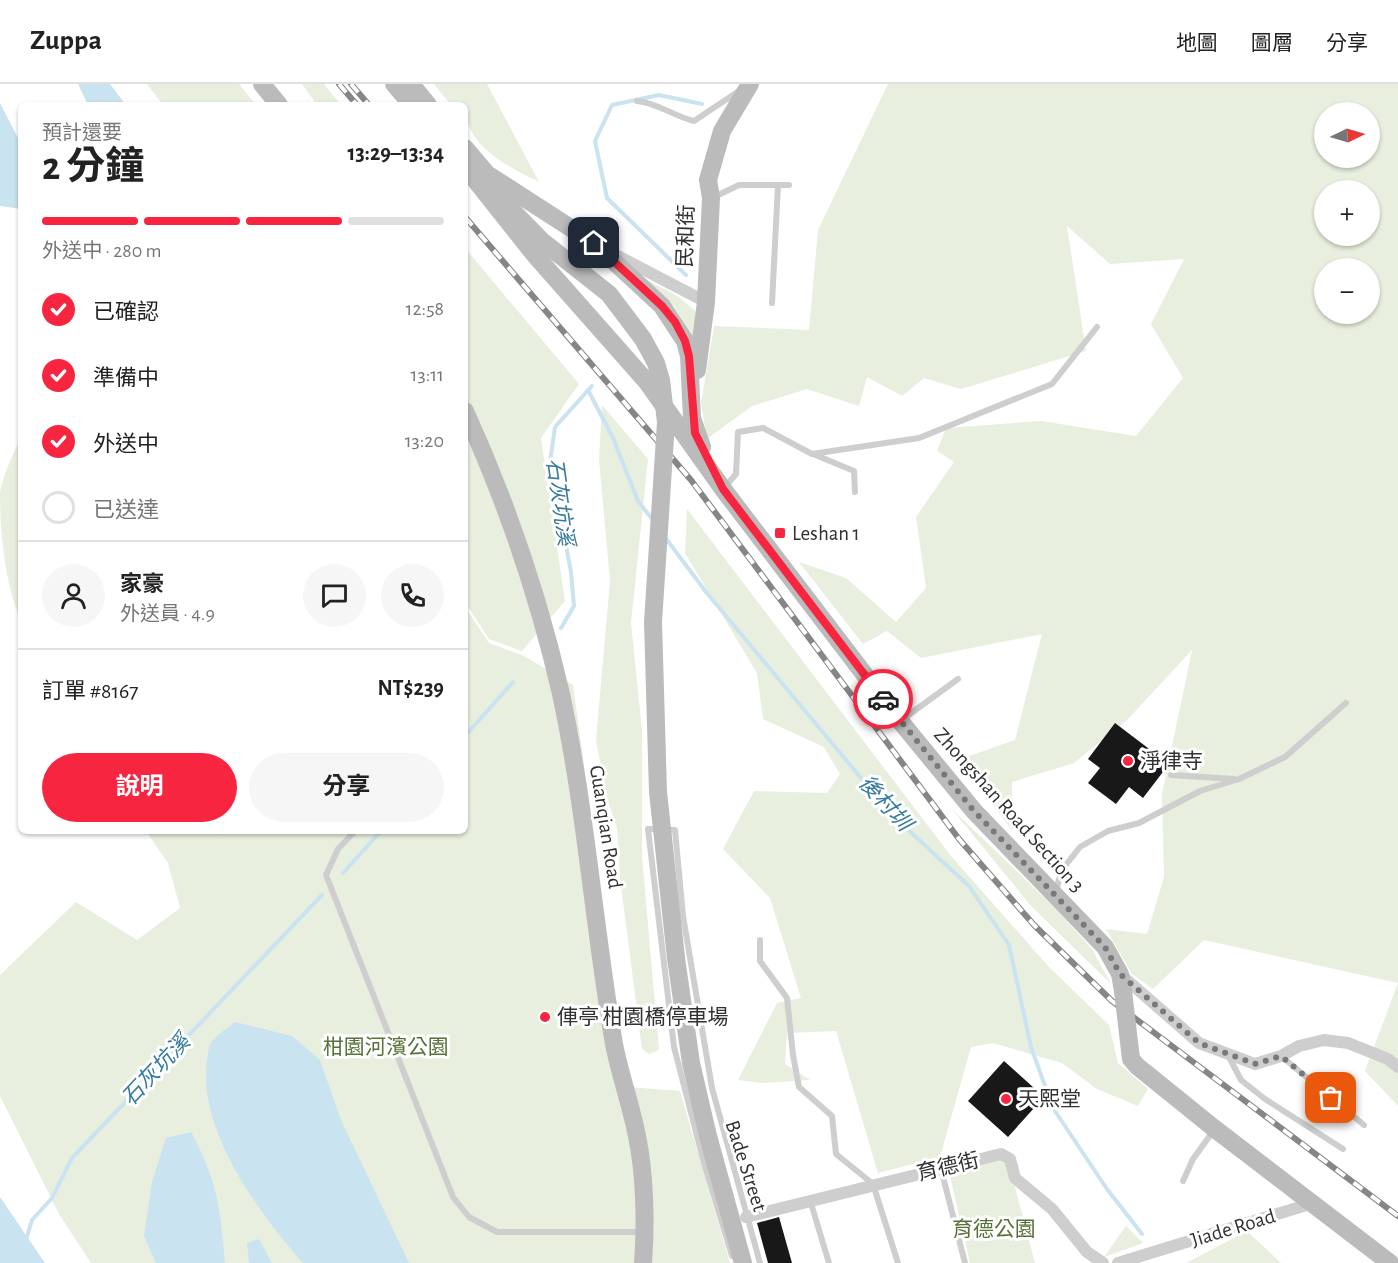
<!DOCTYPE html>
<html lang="zh-TW">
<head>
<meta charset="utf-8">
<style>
  :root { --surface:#fff; --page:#f6f6f6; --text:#222; --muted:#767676; --line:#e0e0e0; --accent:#f72540 }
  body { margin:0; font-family:"Alegreya Sans","Noto Sans TC",sans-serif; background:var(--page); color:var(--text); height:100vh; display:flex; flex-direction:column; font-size:22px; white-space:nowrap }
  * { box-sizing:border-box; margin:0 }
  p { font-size:20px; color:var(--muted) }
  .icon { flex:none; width:33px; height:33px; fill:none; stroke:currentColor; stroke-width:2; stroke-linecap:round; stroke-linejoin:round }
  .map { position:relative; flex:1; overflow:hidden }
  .panel { position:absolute; left:18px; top:18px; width:450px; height:732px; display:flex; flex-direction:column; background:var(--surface); border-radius:9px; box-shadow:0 2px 4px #0004 }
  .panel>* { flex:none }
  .needle { width:39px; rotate:85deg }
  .controls { position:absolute; left:1314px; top:18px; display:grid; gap:12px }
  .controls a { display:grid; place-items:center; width:66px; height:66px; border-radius:50%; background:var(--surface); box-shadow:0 2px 4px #0004; font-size:30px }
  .pin { position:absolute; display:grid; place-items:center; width:51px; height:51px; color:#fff; margin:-26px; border-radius:12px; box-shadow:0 3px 9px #0006 }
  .courier { position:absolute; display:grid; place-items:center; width:60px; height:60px; margin:-30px; border:4px solid #f72540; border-radius:50%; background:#fff; color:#222; box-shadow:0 2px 8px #0007 }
  .head em { font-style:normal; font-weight:700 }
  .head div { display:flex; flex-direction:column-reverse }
  .head { display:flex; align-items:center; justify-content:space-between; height:102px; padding:0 24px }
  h1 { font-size:39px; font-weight:700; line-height:45px }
  .bar { display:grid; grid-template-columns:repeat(4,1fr); gap:9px 6px; align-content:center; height:72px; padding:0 24px }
  .bar i { height:8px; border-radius:4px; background:var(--line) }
  .bar .on { background:var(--accent) }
  .bar p { grid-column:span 4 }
  .line { display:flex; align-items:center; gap:15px; padding:0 24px; border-top:2px solid var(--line) }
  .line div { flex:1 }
  .round { display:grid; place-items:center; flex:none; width:63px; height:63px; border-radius:32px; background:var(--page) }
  ol { padding:0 24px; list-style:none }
  li { display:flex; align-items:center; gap:18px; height:66px }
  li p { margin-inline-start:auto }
  li .icon { padding:6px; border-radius:50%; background:var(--accent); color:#fff; stroke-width:4 }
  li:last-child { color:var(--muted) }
  li i { width:33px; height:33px; border:3px solid var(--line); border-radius:50% }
  .cta { display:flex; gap:12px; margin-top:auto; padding:12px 24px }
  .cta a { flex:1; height:69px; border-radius:36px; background:var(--accent); color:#fff; font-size:24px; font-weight:700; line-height:69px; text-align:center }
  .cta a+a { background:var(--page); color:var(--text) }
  header { display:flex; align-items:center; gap:36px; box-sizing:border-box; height:84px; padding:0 30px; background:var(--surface); border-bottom:2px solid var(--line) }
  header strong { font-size:28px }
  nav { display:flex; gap:33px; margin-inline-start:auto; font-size:21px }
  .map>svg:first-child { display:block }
  .green { fill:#e8efde; fill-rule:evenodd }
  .water { fill:#c9e3f0 }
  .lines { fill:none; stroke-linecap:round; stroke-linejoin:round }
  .stream { stroke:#c9e3f0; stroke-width:4 }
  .building { fill:#181818 }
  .lane { stroke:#cecece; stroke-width:6 }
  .street { stroke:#cecece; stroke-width:12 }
  .secondary { stroke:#bbb; stroke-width:18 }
  .rail-casing { stroke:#868686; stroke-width:6 }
  .rail { stroke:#fff; stroke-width:4; stroke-dasharray:11; stroke-linecap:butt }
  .secondary-bridge { stroke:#bbb; stroke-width:18 }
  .done { stroke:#797979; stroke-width:6; stroke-dasharray:0 10.8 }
  .route { stroke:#f72540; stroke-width:8 }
  .poi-dot { fill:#f72540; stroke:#fff; stroke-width:2 }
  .labels { text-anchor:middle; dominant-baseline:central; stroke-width:6; stroke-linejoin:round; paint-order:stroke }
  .street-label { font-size:21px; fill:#313131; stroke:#fff }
  .poi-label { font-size:21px; fill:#313131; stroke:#fff; text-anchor:start }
  .park-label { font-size:21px; fill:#577239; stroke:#fff }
  .water-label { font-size:22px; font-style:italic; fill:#367a9d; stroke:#fff }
</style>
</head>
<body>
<header>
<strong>Zuppa</strong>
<nav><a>地圖</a><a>圖層</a><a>分享</a></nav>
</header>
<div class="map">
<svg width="1398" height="1179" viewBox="0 0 1398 1179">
  <rect width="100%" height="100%" fill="#fff"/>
  <!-- green -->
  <g class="green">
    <path d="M147 0H239L256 21H163Z"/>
    <path d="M302 0H324L341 21H317Z"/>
    <path d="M434 0H487L539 98C507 82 465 62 465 21H451Z"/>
    <path d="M888 0H1398V1022L1365 987 1398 899 1204 856 1153 905 1132 890 1106 845 1147 850 1164 793 1162 710 1192 566 1128 635 1074 679 1012 698V746L958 676 1015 656 1042 550 921 574 887 547 863 560 799 478 846 494 896 538 926 504 916 433 954 378 937 367 946 344 1041 337 1136 352 1183 294 1151 240 1184 175 1110 180 1067 142 1086 267 961 305 924 294 902 312 867 293 859 322 807 305 752 322 707 355 701 319 714 242 809 246 818 146ZM1324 28H1370V74H1324ZM1324 106H1370V152H1324ZM1324 184H1370V230H1324Z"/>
    <path d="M465 164 579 300 541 354 565 517 522 567 489 555 465 518Z"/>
    <path d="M639 192 676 211 695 227 696 261 674 222Z"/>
    <path d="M602 321 648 375 631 539 642 646V772L659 966 649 970 642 965 620 794 617 744 607 714 596 656 610 497 599 375Z"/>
    <path d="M21 352V536C5 503 0 445 0 409 3 390 14 369 21 352Z"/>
    <path d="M687 425 951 772 1049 883 1109 941 1118 979 1148 1005 1138 1022 1097 1005 1062 979 993 959 971 963 940 1073 878 1089 836 947 787 949 785 980 810 996 762 999 738 996 777 919 801 914 770 814 723 765 754 707 827 709 840 690 824 663 763 635 757 589 685 469Z"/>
    <path d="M465 523 489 559 522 571 573 601 628 1003 680 1007 730 1179H91L59 1130 0 1012V891L76 818 137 856 180 824 168 779 146 747H465Z"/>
    <path d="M952 725 1056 825 1092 865 1111 900 1031 822Z"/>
    <path d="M1001 1074 1009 1080 1035 1179H970L949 1087Z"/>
    <path d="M1126 1142 1143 1159 1104 1173Z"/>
    <path d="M1247 1147 1281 1179H1186Z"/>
  </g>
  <!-- water -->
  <g class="water">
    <path d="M78 0H110L126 21H88Z"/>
    <path d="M0 19 21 60V125L0 122Z"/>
    <path d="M235 938 292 952 320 976 341 1036 409 1179H303C260 1131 197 1045 207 977 208 972 208 963 211 959 216 951 228 944 235 938Z"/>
    <path d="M191 1048C218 1098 220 1123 225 1179H156L144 1152 152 1098 166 1054Z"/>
    <path d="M0 1113 45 1179H0Z"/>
    <path d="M259 1155 272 1179H249L247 1159Z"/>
  </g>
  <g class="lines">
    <!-- stream -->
    <g class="stream">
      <path d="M686 191 607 114 595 57 612 21 659 11 702 20"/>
      <path d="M588 306 613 354 638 417 653 436"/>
      <path d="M664 452 706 508 891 730 969 802 1009 861 1031 963 1053 1024 1107 1105 1142 1150"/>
      <path d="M561 544 574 522 571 488 550 378 555 343 592 302"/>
      <path d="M465 652 513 598"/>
      <path d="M343 789 381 747"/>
      <path d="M26 1156 32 1136 52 1114 72 1074 322 811"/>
    </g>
  </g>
  <!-- building -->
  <g class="building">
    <path d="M1115 639 1169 680 1143 714 1129 703 1116 720 1088 699 1100 684 1088 675Z"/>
    <path d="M1004 977 1044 1013 1008 1053 968 1017Z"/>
    <path d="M779 1133 792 1179H768L757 1139Z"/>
  </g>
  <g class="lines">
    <!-- lane -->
    <g class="lane">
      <path d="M637 17C658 19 673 32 694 37L739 7"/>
      <path d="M714 113 739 101H789"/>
      <path d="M772 219 778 101"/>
      <path d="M813 370 854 387 855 408"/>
      <path d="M725 403 736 390 738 348 763 344 812 370 919 354 1052 300 1097 243"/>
      <path d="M903 635 958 595"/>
      <path d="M1171 691 1234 695"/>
      <path d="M355 747 338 765 326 791 453 1113 469 1133 497 1148H642"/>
      <path d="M1056 808 1061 787 1080 763 1108 747 1139 739 1200 707 1239 695 1285 673 1346 619"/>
      <path d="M760 856V877L787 914 793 971 799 1003 832 1032 836 1070 873 1100 898 1179"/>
      <path d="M1228 971 1241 996 1265 1015 1343 1065"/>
      <path d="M1281 972 1364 1041"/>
      <path d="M941 1085 965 1179"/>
      <path d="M1183 1097 1193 1075 1214 1046"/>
      <path d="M810 1116 829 1179"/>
      <path d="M732 1172 704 1079 674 963 648 745 675 746 683 832 712 1004 760 1179"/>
    </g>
    <!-- street -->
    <g class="street">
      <path d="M612 169 706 218"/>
      <path d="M1120 890 1199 959 1255 980 1281 972 1299 962 1324 956 1348 959 1388 975 1398 983"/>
      <path d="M746 1133 1001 1070 1010 1075 1015 1094 1052 1125 1087 1168 1103 1179"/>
      <path d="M1118 1179 1313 1119"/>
    </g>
    <!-- secondary -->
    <g class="secondary">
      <path d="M262 0 279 21"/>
      <path d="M394 0 412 21"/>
      <path d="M411 0 428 21"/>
      <path d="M465 64 487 90 594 159 662 222 685 257 689 272 692 334 702 363"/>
      <path d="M465 83 534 170 647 298 723 405 900 637 974 727 1105 863 1120 890 1123 907"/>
      <path d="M697 286 706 218 711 114 708 96 722 47 750 0"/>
      <path d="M465 327C506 417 539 514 561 610 586 726 594 844 614 960 620 991 631 1021 637 1052 645 1091 646 1140 643 1179"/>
      <path d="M676 874 691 979 708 1052 743 1179"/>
      <path d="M1215 1045 1390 1179"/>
    </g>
    <defs>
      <g id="rail">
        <path d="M339 0 357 21"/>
        <path d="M351 0 369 21"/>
        <path d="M465 133 691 396 959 755 1034 841 1112 917 1398 1132"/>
      </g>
    </defs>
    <!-- rail casing -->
    <use href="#rail" class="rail-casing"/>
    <!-- rail -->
    <use href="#rail" class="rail"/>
    <!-- secondary-bridge -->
    <g class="secondary-bridge">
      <path d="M489 103 542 157 609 210 643 255 656 279 661 296 666 338 653 538 658 708 676 874"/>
      <path d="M1123 907 1131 975 1137 982 1215 1045"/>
    </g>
  </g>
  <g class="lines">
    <!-- done -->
    <path class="done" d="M883 615 974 727 1105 863 1120 890 1199 959 1255 980 1281 972 1331 1014"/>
    <!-- route -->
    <path class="route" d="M594 159 662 222 675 238 685 257 689 272 695 349 723 405 883 615"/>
  </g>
  <!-- markers -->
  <g class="poi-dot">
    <rect x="774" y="443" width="12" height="12" rx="3"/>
    <circle cx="1128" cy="677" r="6"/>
    <circle cx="545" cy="933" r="6"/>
    <circle cx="1006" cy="1015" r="6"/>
  </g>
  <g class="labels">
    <!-- street labels -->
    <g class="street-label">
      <text transform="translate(686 152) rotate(-88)">民和街</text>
      <text transform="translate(1009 726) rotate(48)">Zhongshan Road Section 3</text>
      <text transform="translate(606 743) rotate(81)">Guanqian Road</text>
      <text transform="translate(746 1082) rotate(72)">Bade Street</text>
      <text transform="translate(948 1083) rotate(-13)">育德街</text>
      <text transform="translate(1233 1144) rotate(-17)">Jiade Road</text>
    </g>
    <!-- poi labels -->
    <g class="poi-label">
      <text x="792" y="449">Leshan 1</text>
      <text x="1140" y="677">淨律寺</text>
      <text x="557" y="933">俥亭 柑園橋停車場</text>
      <text x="1018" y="1015">天熙堂</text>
    </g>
    <!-- park labels -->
    <g class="park-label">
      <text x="386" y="963">柑園河濱公園</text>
      <text x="994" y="1145">育德公園</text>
    </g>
    <!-- water labels -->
    <g class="water-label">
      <text transform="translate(560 418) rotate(82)">石灰坑溪</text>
      <text transform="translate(885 719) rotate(48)">後村圳</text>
      <text transform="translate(156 986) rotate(-47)">石灰坑溪</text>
    </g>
  </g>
</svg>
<div class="controls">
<a><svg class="needle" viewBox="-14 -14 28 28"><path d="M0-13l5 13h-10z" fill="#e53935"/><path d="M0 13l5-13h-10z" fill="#767676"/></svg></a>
<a>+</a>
<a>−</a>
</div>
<div class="pin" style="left:1331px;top:1014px;background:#ea580c"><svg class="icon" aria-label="bag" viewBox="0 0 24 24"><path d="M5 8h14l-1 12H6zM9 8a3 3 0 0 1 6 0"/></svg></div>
<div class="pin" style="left:594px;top:159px;background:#1f2937"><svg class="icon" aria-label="home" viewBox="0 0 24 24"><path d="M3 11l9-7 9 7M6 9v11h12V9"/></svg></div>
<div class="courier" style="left:883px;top:615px"><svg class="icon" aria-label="car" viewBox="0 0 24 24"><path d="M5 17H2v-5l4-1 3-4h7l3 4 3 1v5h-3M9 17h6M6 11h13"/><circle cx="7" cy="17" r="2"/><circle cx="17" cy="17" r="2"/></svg></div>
<section class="panel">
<div class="head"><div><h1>2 分鐘</h1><p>預計還要</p></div><em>13:29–13:34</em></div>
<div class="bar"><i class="on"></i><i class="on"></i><i class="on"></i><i></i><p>外送中 · 280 m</p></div>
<ol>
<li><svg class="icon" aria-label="check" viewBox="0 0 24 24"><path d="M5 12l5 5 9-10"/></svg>已確認<p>12:58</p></li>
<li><svg class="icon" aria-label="check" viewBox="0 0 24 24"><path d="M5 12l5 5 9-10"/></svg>準備中<p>13:11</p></li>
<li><svg class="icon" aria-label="check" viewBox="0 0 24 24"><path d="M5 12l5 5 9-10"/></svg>外送中<p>13:20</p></li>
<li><i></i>已送達</li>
</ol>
<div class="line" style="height:108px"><a class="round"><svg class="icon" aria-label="person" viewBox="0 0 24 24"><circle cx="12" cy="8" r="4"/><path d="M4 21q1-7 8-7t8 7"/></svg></a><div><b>家豪</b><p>外送員 · 4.9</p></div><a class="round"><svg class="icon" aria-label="chat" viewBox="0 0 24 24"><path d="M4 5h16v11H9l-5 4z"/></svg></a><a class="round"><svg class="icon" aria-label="phone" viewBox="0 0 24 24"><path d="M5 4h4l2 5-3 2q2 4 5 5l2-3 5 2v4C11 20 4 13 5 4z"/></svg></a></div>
<div class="line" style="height:78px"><div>訂單 #8167</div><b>NT$239</b></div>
<div class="cta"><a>說明</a><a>分享</a></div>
</section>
</div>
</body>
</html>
